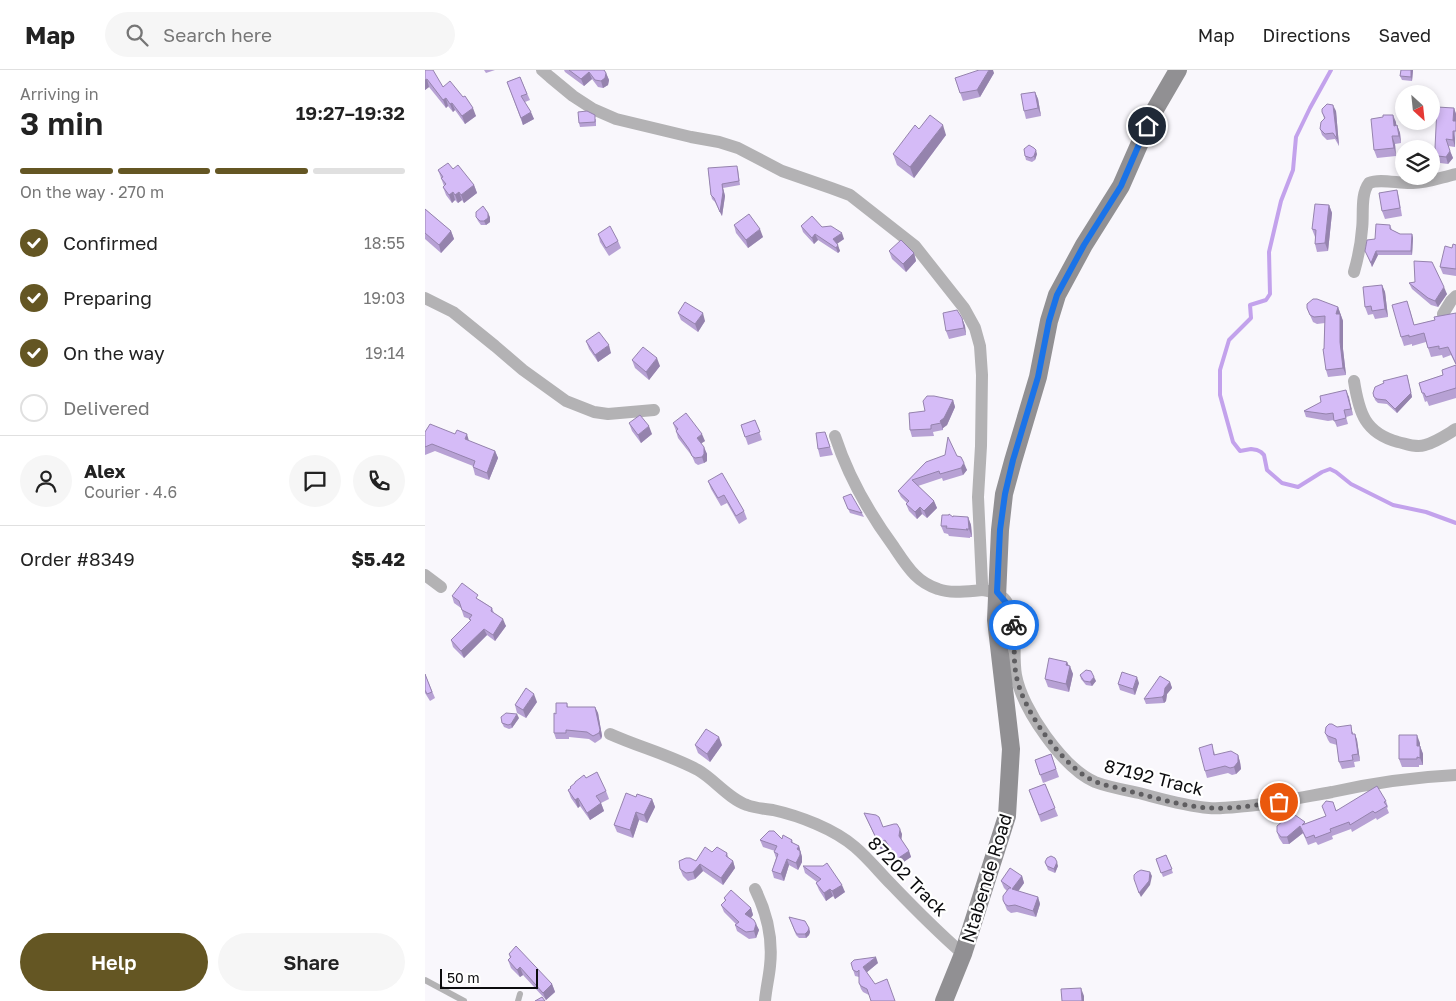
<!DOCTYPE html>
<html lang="en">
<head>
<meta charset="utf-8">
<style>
  :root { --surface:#fff; --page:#f6f6f6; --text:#222; --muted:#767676; --line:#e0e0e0; --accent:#645623 }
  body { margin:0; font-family:"Golos Text",sans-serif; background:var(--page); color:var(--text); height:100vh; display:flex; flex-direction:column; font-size:19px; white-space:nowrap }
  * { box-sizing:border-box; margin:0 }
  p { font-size:16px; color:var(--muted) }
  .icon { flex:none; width:28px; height:28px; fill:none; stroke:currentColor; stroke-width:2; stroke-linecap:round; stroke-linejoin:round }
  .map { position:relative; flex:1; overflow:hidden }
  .sheet { display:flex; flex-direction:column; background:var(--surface); width:425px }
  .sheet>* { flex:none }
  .needle { width:32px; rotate:153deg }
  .fabs { position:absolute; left:970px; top:15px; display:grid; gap:10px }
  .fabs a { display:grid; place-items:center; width:45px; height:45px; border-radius:50%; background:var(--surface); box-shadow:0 2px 8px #0003; font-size:25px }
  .scale { position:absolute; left:15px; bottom:12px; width:98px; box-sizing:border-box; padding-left:5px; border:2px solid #0c0c0e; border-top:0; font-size:14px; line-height:18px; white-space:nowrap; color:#0c0c0e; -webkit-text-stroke:4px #fff; paint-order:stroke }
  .pin { position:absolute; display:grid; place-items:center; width:42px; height:42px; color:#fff; margin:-21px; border:2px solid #fff; border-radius:50%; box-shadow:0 1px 5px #0007 }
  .courier { position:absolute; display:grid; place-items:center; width:50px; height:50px; margin:-25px; border:4px solid #1a73e8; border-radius:50%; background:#fff; color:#222; box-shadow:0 1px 6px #0007 }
  .overview em { font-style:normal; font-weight:600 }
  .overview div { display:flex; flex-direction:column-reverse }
  .overview { display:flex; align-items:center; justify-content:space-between; height:85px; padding:0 20px }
  h1 { font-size:32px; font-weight:600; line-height:38px }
  .bar { display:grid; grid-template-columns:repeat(4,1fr); gap:8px 5px; align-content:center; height:60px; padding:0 20px }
  .bar i { height:6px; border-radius:4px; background:var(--line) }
  .bar .on { background:var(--accent) }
  .bar p { grid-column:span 4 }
  .line { display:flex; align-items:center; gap:12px; padding:0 20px; border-top:1px solid var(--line) }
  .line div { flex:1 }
  .round { display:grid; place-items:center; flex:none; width:52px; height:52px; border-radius:26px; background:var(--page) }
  ol { padding:0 20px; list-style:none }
  li { display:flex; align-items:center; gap:15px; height:55px }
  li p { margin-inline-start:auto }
  li .icon { padding:5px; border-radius:50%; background:var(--accent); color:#fff; stroke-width:4 }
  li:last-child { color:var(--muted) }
  li i { width:28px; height:28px; border:2px solid var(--line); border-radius:50% }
  .cta { display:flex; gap:10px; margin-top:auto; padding:10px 20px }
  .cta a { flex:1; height:58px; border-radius:30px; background:var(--accent); color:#fff; font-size:20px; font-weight:600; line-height:58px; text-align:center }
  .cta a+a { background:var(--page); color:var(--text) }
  header { display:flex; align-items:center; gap:30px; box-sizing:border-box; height:70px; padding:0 25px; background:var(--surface); border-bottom:1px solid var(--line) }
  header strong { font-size:24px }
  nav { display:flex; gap:28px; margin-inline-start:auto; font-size:18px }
  .search { width:350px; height:45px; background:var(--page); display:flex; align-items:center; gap:12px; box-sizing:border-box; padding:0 18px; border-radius:28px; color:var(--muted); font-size:19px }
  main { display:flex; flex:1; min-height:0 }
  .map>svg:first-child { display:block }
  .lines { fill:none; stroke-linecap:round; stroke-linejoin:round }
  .stream { stroke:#c3a2ec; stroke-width:4 }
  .lane { stroke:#b3b2b4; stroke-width:6 }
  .street { stroke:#b3b2b4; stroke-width:12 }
  .secondary { stroke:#919093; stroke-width:18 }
  .wall { fill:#b7a1d4 }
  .shaded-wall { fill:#9583ad }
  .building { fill:#d5bbf7; stroke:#9583ad }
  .done { stroke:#5f5e61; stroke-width:5; stroke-dasharray:0 9 }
  .route { stroke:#1a73e8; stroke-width:6 }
  .labels { text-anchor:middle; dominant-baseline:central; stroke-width:4.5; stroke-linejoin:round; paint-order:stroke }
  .street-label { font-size:18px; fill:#0c0c0e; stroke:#fff }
</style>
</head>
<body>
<header>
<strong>Map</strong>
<div class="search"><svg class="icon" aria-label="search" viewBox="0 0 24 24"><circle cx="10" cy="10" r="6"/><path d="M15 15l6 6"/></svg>Search here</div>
<nav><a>Map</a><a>Directions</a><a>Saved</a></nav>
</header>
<main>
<section class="sheet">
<div class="overview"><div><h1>3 min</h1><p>Arriving in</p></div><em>19:27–19:32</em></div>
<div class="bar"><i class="on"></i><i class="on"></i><i class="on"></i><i></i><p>On the way · 270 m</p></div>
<ol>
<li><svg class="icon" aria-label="check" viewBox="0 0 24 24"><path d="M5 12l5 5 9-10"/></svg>Confirmed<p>18:55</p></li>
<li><svg class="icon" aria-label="check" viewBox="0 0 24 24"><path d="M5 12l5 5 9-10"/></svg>Preparing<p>19:03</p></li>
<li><svg class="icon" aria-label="check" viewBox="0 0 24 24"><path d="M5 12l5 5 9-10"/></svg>On the way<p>19:14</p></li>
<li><i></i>Delivered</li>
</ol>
<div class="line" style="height:90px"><a class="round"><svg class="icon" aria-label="person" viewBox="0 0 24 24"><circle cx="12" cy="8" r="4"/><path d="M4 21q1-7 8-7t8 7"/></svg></a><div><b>Alex</b><p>Courier · 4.6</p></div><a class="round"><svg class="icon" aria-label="chat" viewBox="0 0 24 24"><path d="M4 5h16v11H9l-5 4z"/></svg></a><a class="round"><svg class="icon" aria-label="phone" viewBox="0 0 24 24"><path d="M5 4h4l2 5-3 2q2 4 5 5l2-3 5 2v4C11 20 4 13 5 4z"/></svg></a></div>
<div class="line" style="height:65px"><div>Order #8349</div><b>$5.42</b></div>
<div class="cta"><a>Help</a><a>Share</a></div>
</section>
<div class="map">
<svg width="1031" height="931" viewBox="0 0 1031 931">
  <rect width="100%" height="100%" fill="#f9f7fc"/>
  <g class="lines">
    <!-- stream -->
    <path class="stream" d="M906 0 885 38 871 67 868 100 856 131 844 182 845 224 841 230 825 235 826 248 804 270 795 300V325L808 372 815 381 826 379 832 380 836 382 839 385 842 400 857 413 873 417 897 402 905 399 911 402 926 414 968 435 1001 442 1031 453"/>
    <!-- lane -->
    <g class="lane">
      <path d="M0 910 39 931"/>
      <path d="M93 931 95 924"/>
    </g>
    <!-- street -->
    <g class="street">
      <path d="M117 0 125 7 148 26 168 39 191 49 266 67 294 72 313 78 357 101 406 118 425 125 490 176 539 238 550 258 555 276 557 305 556 376 553 427 557 513 558 520C569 522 577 524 583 534 594 553 587 583 591 605 597 639 638 698 670 712 683 717 700 720 714 723 737 729 760 736 784 738 796 739 810 737 822 736 851 733 879 727 907 722 948 713 990 707 1031 705"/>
      <path d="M929 202C933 188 936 174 937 159 939 145 935 125 944 113 955 108 975 114 988 113 1003 113 1017 107 1031 104"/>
      <path d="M0 228 28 242 70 276 98 300 141 331 169 342 183 344 229 340"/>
      <path d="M1018 244 1026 231 1031 226"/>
      <path d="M929 311C934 343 940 363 973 372 982 374 991 378 1000 375 1011 372 1021 365 1031 359"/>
      <path d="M410 366C423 406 444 443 469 477 475 486 482 497 490 505 496 511 504 516 513 519 526 524 544 521 558 520"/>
      <path d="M0 505 16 517"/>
      <path d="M185 664C214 677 245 685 273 700 289 709 304 729 322 735 330 738 339 739 348 740 375 746 409 759 430 777 444 789 455 803 467 815 490 839 513 862 538 884"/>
      <path d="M330 819C342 843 348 869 345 896 344 907 341 919 340 931"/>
    </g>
    <!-- secondary -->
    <path class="secondary" d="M519 931 538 884 582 746 586 679 571 550 575 460 579 424 588 391 613 307 624 251 632 225 659 175 696 116 728 43 753 0"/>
  </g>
  <!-- wall -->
  <g class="wall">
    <path d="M0 0 18 17 51 46 40 54 30 40 28 42 23 36 21 38 4 17 0 20Z"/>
    <path d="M59 0H70L61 3Z"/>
    <path d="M139 0H179L181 3 184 10 183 15 178 18 173 17 167 9 159 16 140 2Z"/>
    <path d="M976 0H988L987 11 977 10 975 6Z"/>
    <path d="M569 3 555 27 538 31 530 8Z"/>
    <path d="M95 7 105 30 100 32 109 49 98 55 82 12Z"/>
    <path d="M610 22 613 29 616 46 601 49 599 41Z"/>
    <path d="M1029 38 1031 44 1030 77 1023 76 1028 88 1023 94 1015 93 1010 78Z"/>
    <path d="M911 41 914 76 910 69 902 70 897 65 895 59 899 48 897 42Z"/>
    <path d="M171 49V56L155 57 154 53Z"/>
    <path d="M971 52V55H972L975 63 976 73 970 74 971 86 952 88 949 80Z"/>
    <path d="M494 59 521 65 489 108 472 95 468 84Z"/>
    <path d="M612 84 610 90 607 92 601 90 600 86Z"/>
    <path d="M283 98 313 99 315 115 298 118 300 126 297 146 290 132 287 129 286 125Z"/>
    <path d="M28 99 49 115 52 123 39 133 37 130 33 133 30 130 27 133 21 125 18 117 19 116 13 100Z"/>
    <path d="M972 120 974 128 977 146 960 149 957 141Z"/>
    <path d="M904 135 907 143 903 181 892 182 890 174V167L887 159Z"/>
    <path d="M0 139 26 161 29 169 16 183 0 169Z"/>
    <path d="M51 147H65V152L61 155H56L53 151Z"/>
    <path d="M309 155 338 167 323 178 311 163Z"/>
    <path d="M965 155 967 160 975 164H987L988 168 987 185H953L947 197 942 185 950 169Z"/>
    <path d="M376 156 397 157 419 169 412 174 415 181 413 183 393 170 389 174 378 162Z"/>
    <path d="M173 164 193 171 196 178 184 186 175 172Z"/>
    <path d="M1031 175V206L1018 204 1015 197 1027 178Z"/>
    <path d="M464 181 489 183 491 191 481 202 467 189Z"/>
    <path d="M990 212 1022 224 1013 237 1006 235 987 219 984 213Z"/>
    <path d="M957 215 960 222 963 247 950 249 948 244 943 245 940 237Z"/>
    <path d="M913 237 918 251V279L921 305 903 307 901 300 899 279 900 253 892 254 888 252 882 238Z"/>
    <path d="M985 240 989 255 1010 250 1031 243V328L1004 336 1002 331 1000 332 994 313 1018 305 1031 295 1026 285 1018 288 1017 285 1006 287 1001 272 987 276V274L979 276 976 267Z"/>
    <path d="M253 243 280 251 273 262 256 250Z"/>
    <path d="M537 248 540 256 541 265 524 269 521 261Z"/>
    <path d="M161 271 186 283 173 292 164 279Z"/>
    <path d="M207 290 235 296 224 310 210 298Z"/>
    <path d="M983 309 987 327 972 343 962 334 953 333 950 330 948 323Z"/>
    <path d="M921 320 928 345 921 347 923 354 912 357 909 350 903 351 881 347 879 341Z"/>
    <path d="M528 330 530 337 522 355 518 358V360L508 362 509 366 487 367 485 360 500 341Z"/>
    <path d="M330 350 337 370 323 375 316 355Z"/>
    <path d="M204 353 227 364 216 373 207 361Z"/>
    <path d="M248 353 280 371 276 373 282 384V391L279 393 273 395 270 393 267 386 253 368 251 361Z"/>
    <path d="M0 362 44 371 70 381 73 388 64 410 50 405 48 397V396L10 381 0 385Z"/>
    <path d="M400 362 408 385 395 387 393 379Z"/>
    <path d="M532 386 542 400 538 405 518 411 517 408 493 416 509 431 512 438 502 448 497 444 492 449 484 441 481 434 482 433 476 427 473 421 501 392Z"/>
    <path d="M283 411 319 441 322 449 314 454 302 433 296 436 286 419Z"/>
    <path d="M418 427 437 443 439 447 425 443Z"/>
    <path d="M528 447H543L546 455 547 467H545V468L524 466 523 464 519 463 516 456Z"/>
    <path d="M27 526 55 530 67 538 69 543 81 556 70 571 62 565 39 588 28 577 26 570 45 551V549L39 547 36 538 29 533Z"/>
    <path d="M642 592 648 604 644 622 623 617 620 609Z"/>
    <path d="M0 604 10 628 5 631 0 623Z"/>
    <path d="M655 605 671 611 667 616 661 615 656 609Z"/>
    <path d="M745 612 747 618 742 624 741 631 739 633 721 634 719 629Z"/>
    <path d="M714 613 710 625 695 620 693 614Z"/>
    <path d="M112 632 101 648 92 643 90 635Z"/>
    <path d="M142 633 143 637H170L173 643 177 666 176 669 170 673 164 669 144 667V669H131L129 663 131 644Z"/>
    <path d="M94 648 87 658 84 659 79 657 77 653Z"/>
    <path d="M912 657 928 662V664H930L932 670 935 691 929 692 930 697 917 699 914 692 912 675 905 673 903 670 900 663Z"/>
    <path d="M995 673V676L998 684V695H994V697H977L974 689Z"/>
    <path d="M270 675H297L285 692 273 683Z"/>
    <path d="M789 681 790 685H813L815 692 816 699 811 704 807 705 803 703 782 708 780 701Z"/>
    <path d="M626 684 634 707 618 713 610 690Z"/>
    <path d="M161 708 181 721 184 729 176 733 179 741 165 750 155 736 153 738 146 728 143 720Z"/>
    <path d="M620 714 633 746 616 752 604 720Z"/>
    <path d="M211 727 227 729 230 737 222 753 214 750 208 768 192 762 189 755Z"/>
    <path d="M961 731 963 737 962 738 964 743 952 750 951 748 927 762 926 759 907 766 908 769 893 775 891 772 883 775 878 763 864 774H858L854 768 852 762 880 752V754L901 746 911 740Z"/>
    <path d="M439 743 458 757 477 764 476 770 484 781 486 787 474 795 462 776 456 780Z"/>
    <path d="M357 769 367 770 368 773 374 776 377 787V792L373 800 364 795 359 811 349 808 347 801 351 788 349 782 350 781 338 777 335 770Z"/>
    <path d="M287 782 302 783 304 789 308 791 310 798 298 815 278 801 270 809 263 811 258 806 255 799Z"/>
    <path d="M741 785 748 803 738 807 731 789Z"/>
    <path d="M620 792 633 796 630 803 623 800Z"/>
    <path d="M378 796H398L420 822 410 829 408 826 401 831 394 820 391 813 392 812 380 803Z"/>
    <path d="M597 806 599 813 593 821 613 827 615 834 611 847 592 842 586 843 582 840 578 830 582 821 579 818 576 811Z"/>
    <path d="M299 828 326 838 328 845 326 848 331 854 334 860 331 868 324 869 312 861 310 855 311 854 299 842 296 835 300 831Z"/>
    <path d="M364 847 384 858 385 862 384 865 381 868H374L371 865Z"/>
    <path d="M84 884 127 914 130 922 121 930 98 905 95 907 86 898 83 890 85 888Z"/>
    <path d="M426 893H453L442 902 444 925 438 922 436 919 434 913V907L430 906Z"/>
  </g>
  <!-- shaded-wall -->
  <g class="shaded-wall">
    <path d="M564 0H568L569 3 555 27 552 20Z"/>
    <path d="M986 0H988L987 11 986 7Z"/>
    <path d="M164 2 167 9 159 16 156 9Z"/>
    <path d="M181 3 184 10 183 15 178 18 176 11Z"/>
    <path d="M2 9 4 17 0 20V10Z"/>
    <path d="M610 22 613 29 616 46 613 38Z"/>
    <path d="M21 28 23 36 21 38 18 30Z"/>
    <path d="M27 33 30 40 28 42 25 34Z"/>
    <path d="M908 35 911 41 914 76 912 69Z"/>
    <path d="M48 38 51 46 40 54 37 46Z"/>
    <path d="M1029 38 1031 44V58L1028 51Z"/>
    <path d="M106 42 109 49 98 55 96 48Z"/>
    <path d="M968 45 971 52 972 63 969 56Z"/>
    <path d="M518 55 521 65 489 108 485 97Z"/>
    <path d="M972 55 975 63 976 73 974 66Z"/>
    <path d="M1028 61 1030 68V77L1028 70Z"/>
    <path d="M967 66 970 74 971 86 969 78Z"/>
    <path d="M611 80 612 84 610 90 609 86Z"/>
    <path d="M1025 81 1028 88 1023 94 1021 87Z"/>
    <path d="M297 114 300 126 297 146 295 142Z"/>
    <path d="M49 115 52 123 39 133 36 125Z"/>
    <path d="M28 122 30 130 27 133 24 125Z"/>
    <path d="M34 122 37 130 33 133 30 125Z"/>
    <path d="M904 135 907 143 903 181 900 173Z"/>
    <path d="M63 143 65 147V152L61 155 59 151Z"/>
    <path d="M335 159 338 167 323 178 321 170Z"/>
    <path d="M26 161 29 169 16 183 14 175Z"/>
    <path d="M417 163 419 169 410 175 408 169Z"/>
    <path d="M390 164 393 170 389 174 387 168Z"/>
    <path d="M987 164 988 168 987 185 986 181Z"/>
    <path d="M413 175 415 181 413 183 411 178Z"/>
    <path d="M951 181 953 185 947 197 946 193Z"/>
    <path d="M489 183 491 191 481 202 478 194Z"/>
    <path d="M957 215 960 222 963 247 960 239Z"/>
    <path d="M1019 217 1022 224 1013 237 1010 231Z"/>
    <path d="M913 237 918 251V279L921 305 918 298 911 244Z"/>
    <path d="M278 243 280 251 273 262 270 254Z"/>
    <path d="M537 248 540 256 541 265 539 258Z"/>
    <path d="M184 275 186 283 173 292 170 285Z"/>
    <path d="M232 288 235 296 224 310 221 302Z"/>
    <path d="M982 305 987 327 972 343 970 339Z"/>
    <path d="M921 320 924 327 928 345 926 339Z"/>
    <path d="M528 330 530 337 522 355 518 358V360L515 351Z"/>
    <path d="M224 356 227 364 216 373 213 365Z"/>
    <path d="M42 364 44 371 40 369Z"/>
    <path d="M277 364 280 371 274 375 272 368Z"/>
    <path d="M279 377 282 384V391L279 393 277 387Z"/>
    <path d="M70 381 73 388 64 410 62 403Z"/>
    <path d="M539 393 542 400 538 405 536 398Z"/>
    <path d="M509 431 512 438 502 448 499 441Z"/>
    <path d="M495 437 497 444 492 449 490 442Z"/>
    <path d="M543 447 546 455 547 467 544 459Z"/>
    <path d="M78 549 81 556 70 571 68 565Z"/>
    <path d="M59 559 62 565 39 588 36 581Z"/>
    <path d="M642 592 645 599V596L648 604 644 622 641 614V595Z"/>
    <path d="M669 607 671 611 667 616 665 612Z"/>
    <path d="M712 607 714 613 710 625 708 619Z"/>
    <path d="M745 612 747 618 742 624 741 631 739 633 737 627 740 618Z"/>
    <path d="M109 624 112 632 101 648 98 640Z"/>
    <path d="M170 637 173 643 177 666 176 669 174 663Z"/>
    <path d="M92 644 94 648 87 658 86 654Z"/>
    <path d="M930 664 932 670 935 691 933 684Z"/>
    <path d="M992 665 995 673V684L992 676Z"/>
    <path d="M294 667 297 675 285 692 282 684Z"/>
    <path d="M995 676 998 684V695L995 688Z"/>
    <path d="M813 685 815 692 816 699 811 704 809 697Z"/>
    <path d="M153 728 155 736 153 738 150 730Z"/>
    <path d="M227 729 230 737 222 753 219 745Z"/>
    <path d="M176 733 179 741 165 750 162 743Z"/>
    <path d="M211 742 214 750 208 768 205 760Z"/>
    <path d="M875 756 878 763 864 774 862 767Z"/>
    <path d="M475 759 477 764 476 772 474 766Z"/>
    <path d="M460 770 462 776 456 780 454 774Z"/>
    <path d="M374 776 377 787V792L373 800 371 793 372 779Z"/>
    <path d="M484 781 486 787 474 795 472 789Z"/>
    <path d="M362 789 364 795 359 811 356 804Z"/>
    <path d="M308 791 310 798 298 815 296 808Z"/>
    <path d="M632 792 633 796 630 803 629 799Z"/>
    <path d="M275 794 278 801 270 809 268 802Z"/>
    <path d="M725 802 727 806 725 815 716 827 714 823Z"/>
    <path d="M597 806 599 813 590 826 587 819Z"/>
    <path d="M417 815 420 822 410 829 407 821Z"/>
    <path d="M405 819 408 826 401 831 399 823Z"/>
    <path d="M613 827 615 834 611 847 608 841Z"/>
    <path d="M326 838 328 845 323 851 320 844Z"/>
    <path d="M331 854 334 860 331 868 329 861Z"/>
    <path d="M384 858 385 862 384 865 381 868 380 864Z"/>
    <path d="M451 887 453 893 441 903 438 897Z"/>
    <path d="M95 897 98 905 95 907 92 900Z"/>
    <path d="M127 914 130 922 121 930 118 923Z"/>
    <path d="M656 918 659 926V931H657Z"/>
  </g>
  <!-- building -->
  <g class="building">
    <path d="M0 0H8L18 17 25 11 38 27 40 26 48 38 37 46 27 33 25 34 21 28 18 30 2 9 0 10Z"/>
    <path d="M144 0H179L181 3 180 8 176 11 170 10 164 2 156 9Z"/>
    <path d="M554 0H564L552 20 535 23 530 8Z"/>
    <path d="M976 0H986V7L975 6Z"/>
    <path d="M95 7 102 24 96 26 106 42 96 48 82 12Z"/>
    <path d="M610 22 613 38 599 41 596 24Z"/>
    <path d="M902 34 908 35 912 69 908 63 900 64 895 59 896 52 900 48 897 42V39Z"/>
    <path d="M1012 37 1029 38 1028 51H1031V61H1028V70L1021 69 1025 81 1021 87 1013 86 1010 78Z"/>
    <path d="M162 41 170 45V52L154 53 153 42Z"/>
    <path d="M505 45 518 55 485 97 468 84 490 55 494 59Z"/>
    <path d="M958 45H968L969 56 972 55 974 66H967L969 78 949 80 946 49 958 47Z"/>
    <path d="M604 75 609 78 611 80 609 86 606 88 600 86 599 79Z"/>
    <path d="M23 93 28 99 33 95 49 115 36 125 34 122 30 125 28 122 24 125 18 117 21 114 16 108 18 107 13 100Z"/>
    <path d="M312 96 314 111 297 114 298 122 295 142 289 128 286 125 283 98Z"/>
    <path d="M972 120 975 138 957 141 954 123Z"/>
    <path d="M890 134 904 135 900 173 890 174 891 160 887 159Z"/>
    <path d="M58 136 63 143V148L59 151H55L51 147V142Z"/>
    <path d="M0 139 26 161 14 175 0 163Z"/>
    <path d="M324 144 335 159 321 170 309 155Z"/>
    <path d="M387 146 397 157 406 156 417 163 408 169 413 175 411 178 390 164 387 168 376 156Z"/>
    <path d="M951 154 965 155V159L975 164H987L986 181H951L946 193 940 181 942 170 950 169Z"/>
    <path d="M185 156 193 171 181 178 173 164Z"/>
    <path d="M476 170 489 183 478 194 464 181Z"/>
    <path d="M1028 174 1031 175V199L1015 197 1020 176 1027 178Z"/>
    <path d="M989 191 1007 192 1019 217 1010 231 1003 228 984 213 990 212Z"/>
    <path d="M957 215 960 239 947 241 946 236 940 237 938 217Z"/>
    <path d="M888 229H892L913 237 911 244H915V272L918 298 901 300 898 279H899L900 246 889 247 885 245 882 238V234Z"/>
    <path d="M982 231 989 255 1010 250 1009 247 1031 243V294L1023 277 1014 279V276L1003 278 999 263 984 267V265L976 267 967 235Z"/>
    <path d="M260 232 278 243 270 254 253 243Z"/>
    <path d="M532 240 537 248 539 258 521 261 518 243Z"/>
    <path d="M174 262 184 275 170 285 161 271Z"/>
    <path d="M218 277 232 288 221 302 207 290Z"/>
    <path d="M1031 295V318L1001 327 999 323H997L994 313 1018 305 1017 300Z"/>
    <path d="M982 305 986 323 970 339 961 330 952 329 949 327 948 323 950 317 959 313 958 311Z"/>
    <path d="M921 320 926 339 919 340 921 348 909 351 908 343 901 344 879 341 896 332 895 326Z"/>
    <path d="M502 326H509L528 330 519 348 515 351 516 353 506 355V359L485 360 484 343 500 341 498 331Z"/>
    <path d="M261 343 277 364 272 368 279 377V384L277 387 270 388 267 386 264 379 251 361 253 359 248 353Z"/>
    <path d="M215 345 224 356 213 365 204 353Z"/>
    <path d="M330 350 335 362 320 367 316 355Z"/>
    <path d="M5 354 30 364 32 360 42 364 40 369 70 381 62 403 48 397 50 391 7 374 0 377V362Z"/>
    <path d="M400 362 405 377 393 379 391 363Z"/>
    <path d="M523 367 532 386 536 387 539 393 536 398 515 404 514 401 487 410 509 431 499 441 495 437 490 442 481 434 484 431 473 421 501 392 520 385Z"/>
    <path d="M297 403 319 441 311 446 299 425 293 428 283 411Z"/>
    <path d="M426 424 437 443 423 439 418 427Z"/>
    <path d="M524 444 528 447V446L543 447 544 459H541L543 460 521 458 522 456H516L517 445H524Z"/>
    <path d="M37 513 53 525 51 528 67 538 66 541 78 549 68 565 59 559 36 581 26 570 46 550 44 549 47 545 37 540 34 531 27 526Z"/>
    <path d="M624 588 642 592 641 595 645 596 641 614 620 609Z"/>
    <path d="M661 600 666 601 669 607 665 612 659 611 655 605Z"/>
    <path d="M697 602 712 607 708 619 693 614Z"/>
    <path d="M0 604 7 622 2 624 0 620Z"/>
    <path d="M735 606 745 612 740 618 739 625 737 627 719 629Z"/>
    <path d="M101 618 109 624 98 640 90 635Z"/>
    <path d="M131 633H142V637H170L175 660 174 663 168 666 162 662 141 660V663H129V643L131 644Z"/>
    <path d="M81 643 92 644 86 654 83 655 77 653 76 647Z"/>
    <path d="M904 654H907L912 657 926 655 927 664H930L933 684 927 685 928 690 914 692 911 669 903 666 900 663 901 657Z"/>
    <path d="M281 659 294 667 282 684 270 675Z"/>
    <path d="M974 665H992V676H995V688L992 687V689H974Z"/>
    <path d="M787 674 789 685 806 681 813 685V692L809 697 805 698 800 696 780 701 774 678Z"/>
    <path d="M626 684 631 699 615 705 610 690Z"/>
    <path d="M172 702 181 721 171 726 176 733 162 743 153 728 150 730 143 720 146 718 145 717 150 713V712L159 705 161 708Z"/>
    <path d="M620 714 630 738 614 745 604 720Z"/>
    <path d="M952 716 961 731 959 732 962 736 950 743 948 741 925 755 924 752 905 759 906 762 890 768 889 765 881 768 875 756 862 767H856L852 762V756L859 750 870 745 880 752 877 755 901 746 897 736 901 731 908 732 911 741Z"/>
    <path d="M201 723 211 727 212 724 227 729 219 745 211 742 205 760 189 755Z"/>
    <path d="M439 743 451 745 454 747 458 757 469 754H472L475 759 474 766 484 781 472 789 460 770 454 774Z"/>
    <path d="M344 761H349L357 769 358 765 367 770 366 772 374 776 372 779 375 781V785L371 793 362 789 356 804 347 801 353 784 349 782 352 776 335 770Z"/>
    <path d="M280 777 287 782 292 777 302 783 301 786 308 791 296 808 275 794 268 802 261 803 255 799 254 791 261 788H265L271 791Z"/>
    <path d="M741 785 747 799 736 803 731 789Z"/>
    <path d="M626 786 630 788 632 792 629 799 622 796 620 792 622 788Z"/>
    <path d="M402 793 417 815 407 821 405 819 399 823 391 813 396 809 378 796H398Z"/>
    <path d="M585 798 597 806 587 819 613 827 608 841 590 835 583 836 580 834 578 830V826L584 818H586L576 811Z"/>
    <path d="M716 800 725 802 724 811 714 823 709 809V805L712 802Z"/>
    <path d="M306 820 326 838 320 844 329 850 331 854 329 861 321 862 310 855 314 852 296 835 301 830 299 828Z"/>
    <path d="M364 847 380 851 384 858 383 861 380 864H372L370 861Z"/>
    <path d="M91 876 127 914 118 923 95 897 92 900 83 890 86 887 84 884Z"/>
    <path d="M451 887 438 897 450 914 462 909 470 931H446L442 919 436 916 434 913V900L432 902 428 900 426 893 429 890Z"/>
    <path d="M656 918 657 931H637L636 919Z"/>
    <path d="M117 927 120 931H110Z"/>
  </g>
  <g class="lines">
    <!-- done -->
    <path class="done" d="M589 555C590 571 588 588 591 604 596 638 638 698 671 712 682 716 695 718 707 722 733 728 759 737 786 738 808 739 832 735 854 732"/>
    <!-- route -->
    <path class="route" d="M589 555 583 535 572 522 575 460 580 424 588 390 613 307 624 251 632 225 659 175 696 116 722 56"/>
  </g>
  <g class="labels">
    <!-- street labels -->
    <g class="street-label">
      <text transform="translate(729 707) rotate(14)">87192 Track</text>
      <text transform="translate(483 806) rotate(45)">87202 Track</text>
      <text transform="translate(561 808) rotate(-73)">Ntabende Road</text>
    </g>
  </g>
</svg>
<div class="fabs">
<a><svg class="needle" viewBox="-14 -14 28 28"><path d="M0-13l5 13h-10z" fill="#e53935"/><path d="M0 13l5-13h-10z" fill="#767676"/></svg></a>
<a><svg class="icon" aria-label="layers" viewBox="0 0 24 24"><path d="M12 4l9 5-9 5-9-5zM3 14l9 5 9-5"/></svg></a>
</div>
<div class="scale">50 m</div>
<div class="pin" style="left:854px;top:732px;background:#ea580c"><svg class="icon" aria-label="bag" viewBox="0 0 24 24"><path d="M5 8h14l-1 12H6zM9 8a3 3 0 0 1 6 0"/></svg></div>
<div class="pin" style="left:722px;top:56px;background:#1f2937"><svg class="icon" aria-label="home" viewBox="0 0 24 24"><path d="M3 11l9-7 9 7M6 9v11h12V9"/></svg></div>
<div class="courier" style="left:589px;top:555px"><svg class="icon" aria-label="bike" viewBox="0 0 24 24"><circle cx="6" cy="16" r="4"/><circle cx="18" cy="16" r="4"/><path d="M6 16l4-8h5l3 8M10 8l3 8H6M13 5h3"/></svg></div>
</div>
</main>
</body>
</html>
